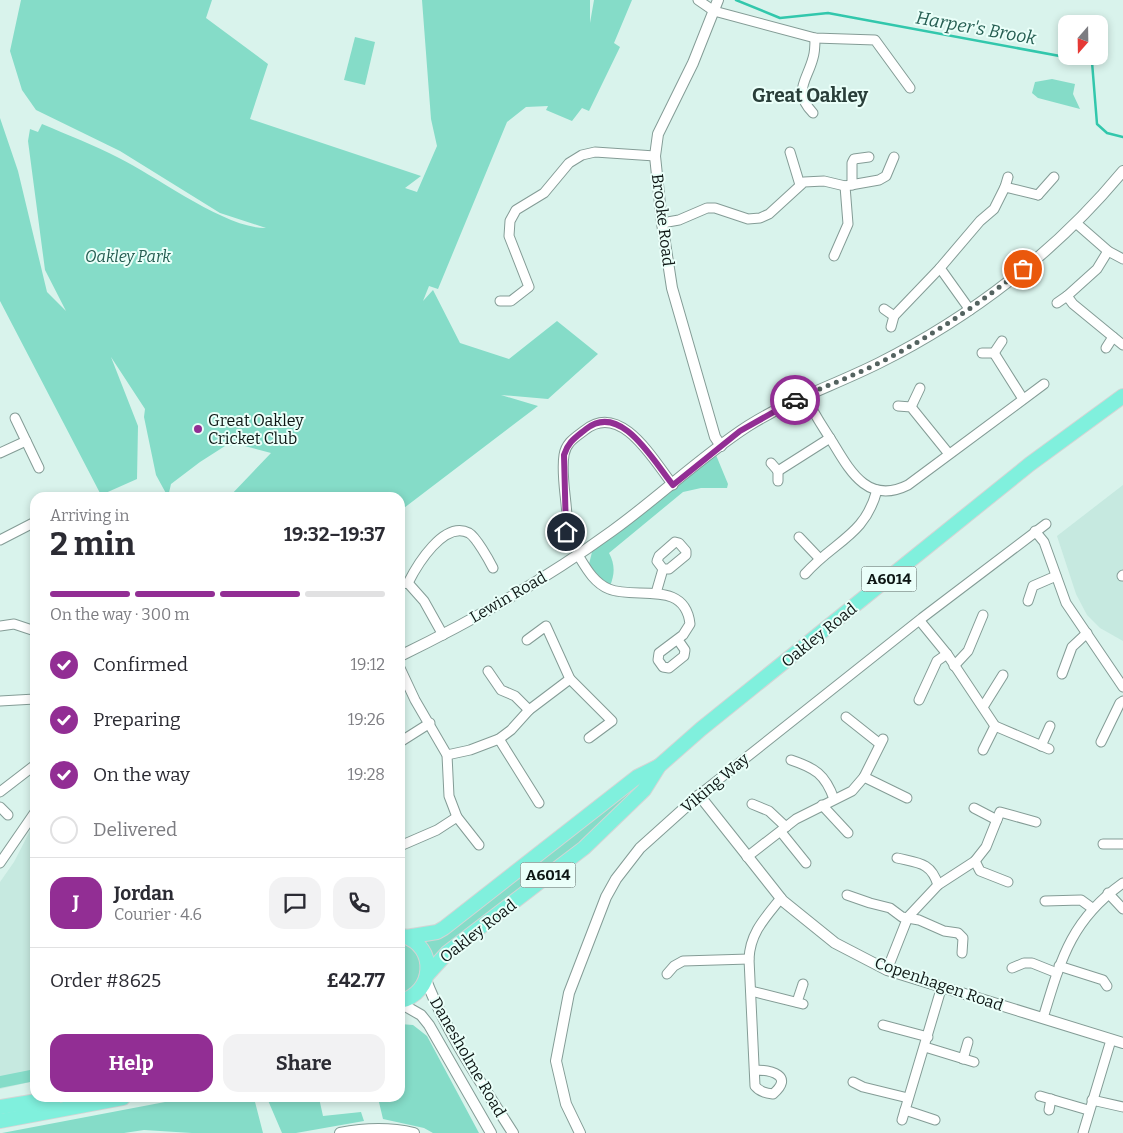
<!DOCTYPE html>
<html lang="en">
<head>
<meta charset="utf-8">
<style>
  :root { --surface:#fff; --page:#f2f2f3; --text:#2b2b33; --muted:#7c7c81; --line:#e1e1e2; --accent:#922e94 }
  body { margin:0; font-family:Bitter,serif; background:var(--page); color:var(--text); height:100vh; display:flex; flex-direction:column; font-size:19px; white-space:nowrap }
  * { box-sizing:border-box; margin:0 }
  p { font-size:16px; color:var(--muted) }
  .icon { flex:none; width:28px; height:28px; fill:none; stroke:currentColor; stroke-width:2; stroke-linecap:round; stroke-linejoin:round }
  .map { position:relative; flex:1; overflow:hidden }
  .details { position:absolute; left:30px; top:492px; width:375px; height:610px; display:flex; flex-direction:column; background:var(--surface); border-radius:15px; box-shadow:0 2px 8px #0003 }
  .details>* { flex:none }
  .needle { width:32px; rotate:200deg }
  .buttons { position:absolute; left:1058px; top:15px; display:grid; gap:10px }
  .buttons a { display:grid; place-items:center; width:50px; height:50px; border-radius:10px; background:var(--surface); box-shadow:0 2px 8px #0003; font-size:25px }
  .pin { position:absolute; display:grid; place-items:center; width:42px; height:42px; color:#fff; margin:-21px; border:2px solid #fff; border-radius:50%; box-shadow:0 1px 5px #0007 }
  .courier { position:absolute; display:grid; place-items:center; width:50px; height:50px; margin:-25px; border:4px solid #922e94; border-radius:50%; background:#fff; color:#222; box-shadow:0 1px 6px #0007 }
  .overview em { font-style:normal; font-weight:700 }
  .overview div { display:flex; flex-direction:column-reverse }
  .overview { display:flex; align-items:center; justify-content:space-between; height:85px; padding:0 20px }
  h1 { font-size:32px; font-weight:700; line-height:38px }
  .bar { display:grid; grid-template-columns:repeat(4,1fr); gap:8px 5px; align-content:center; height:60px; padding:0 20px }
  .bar i { height:6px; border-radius:4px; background:var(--line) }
  .bar .active { background:var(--accent) }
  .bar p { grid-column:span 4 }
  .line { display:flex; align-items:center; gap:12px; padding:0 20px; border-top:1px solid var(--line) }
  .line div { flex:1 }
  .round { display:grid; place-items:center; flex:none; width:52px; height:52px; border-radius:15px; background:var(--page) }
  ol { padding:0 20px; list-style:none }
  li { display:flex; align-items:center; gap:15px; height:55px }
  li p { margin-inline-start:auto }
  li .icon { padding:5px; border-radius:50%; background:var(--accent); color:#fff; stroke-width:4 }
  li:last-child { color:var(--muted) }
  li i { width:28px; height:28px; border:2px solid var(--line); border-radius:50% }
  .cta { display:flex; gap:10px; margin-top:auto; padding:10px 20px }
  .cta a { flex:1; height:58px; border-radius:15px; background:var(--accent); color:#fff; font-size:20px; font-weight:700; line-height:58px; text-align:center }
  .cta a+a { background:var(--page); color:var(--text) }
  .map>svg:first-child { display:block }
  .built { fill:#c6e9e0 }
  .green { fill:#85dcc8 }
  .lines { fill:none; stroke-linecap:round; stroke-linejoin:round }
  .stream { stroke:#32c7ac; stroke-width:2.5 }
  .minor-casing { stroke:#849c96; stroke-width:11 }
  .tertiary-casing { stroke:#849c96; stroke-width:12 }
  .primary-casing { stroke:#d3d5d5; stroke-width:16 }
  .minor { stroke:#fff; stroke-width:9 }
  .tertiary { stroke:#fff; stroke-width:10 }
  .primary { stroke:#80f0dd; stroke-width:14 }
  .done { stroke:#546360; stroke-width:5; stroke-dasharray:0 9 }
  .route { stroke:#922e94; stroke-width:6 }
  .poi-dot { fill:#922e94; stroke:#eafff9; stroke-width:2 }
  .labels { text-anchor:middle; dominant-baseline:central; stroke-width:4; stroke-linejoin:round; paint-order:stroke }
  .shield { fill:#eafff9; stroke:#4f5c59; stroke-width:1 }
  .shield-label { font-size:15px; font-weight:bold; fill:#0d1614 }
  .street-label { font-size:16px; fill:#0d1614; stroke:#eafff9 }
  .park-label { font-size:16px; font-style:italic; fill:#255d51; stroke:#eafff9 }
  .poi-label { font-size:16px; fill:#0d1614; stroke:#eafff9; text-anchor:start }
  .water-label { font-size:18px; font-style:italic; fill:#255e52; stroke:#eafff9 }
  .quarter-label { font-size:19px; font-weight:bold; fill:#293e39; stroke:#eafff9 }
</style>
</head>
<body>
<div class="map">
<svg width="1123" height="1133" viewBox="0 0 1123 1133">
  <rect width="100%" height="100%" fill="#d9f3ec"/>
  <!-- built -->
  <g class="built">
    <path d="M1123 485V641L1100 628 1087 615 1076 594 1057 536Z"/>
    <path d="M33 825 35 826V1081L0 1089V882L14 862Z"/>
  </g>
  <!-- green -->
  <g class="green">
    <path d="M21 0H212L206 18 268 64 250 119 421 176 405 188 417 192 437 146 431 119 422 0H590V23L594 0H632L614 43 620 47 589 111 582 108 572 121 546 110 548 106 526 107 507 122 438 289 429 286 423 301 433 290 460 343 509 359 557 321 598 354 548 399 501 395 538 406 400 511V498L229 497 271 453 241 445 225 446 200 462 171 484 168 497 156 475 144 417 145 409 111 357 138 426 137 479 101 495 0 301V118L18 171 47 292 66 311 45 270 28 141 30 129 38 132 42 124C68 135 94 145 119 158 156 176 226 229 266 228L220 213 120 151 36 110 22 90 10 51Z"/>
    <path d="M355 37 375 42 365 85 344 80Z"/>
    <path d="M1052 79 1075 84 1073 94 1080 109 1038 98 1032 93 1035 82Z"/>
    <path d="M716 455 728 484 727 488H701L683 492 609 553C615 564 615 574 610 586L600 580 589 564 592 552Z"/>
    <path d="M651 774 608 820 433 961 420 941 445 935Z"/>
    <path d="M400 940C422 951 423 960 419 983L400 997Z"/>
    <path d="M400 1024 413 1025 427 1036 479 1133H433L424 1128 383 1119 378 1098H400Z"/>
    <path d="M35 1069V1081L0 1088V1076Z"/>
    <path d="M186 1098H254L263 1133H192L144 1130 124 1133H2Z"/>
    <path d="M267 1098H319L323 1116 361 1112 364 1121 296 1133H282Z"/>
  </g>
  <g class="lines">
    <!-- stream -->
    <path class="stream" d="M736 0 780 18 828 13 1092 62 1097 124 1107 133 1123 137"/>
    <defs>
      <g id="minor">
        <path d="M698 0 714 11 815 38 875 40 910 88"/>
        <path d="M813 113C792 91 807 81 813 58 815 52 815 45 815 38"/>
        <path d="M790 152 800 185"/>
        <path d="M852 185V163L854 159 869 157"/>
        <path d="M1005 187 1008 177"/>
        <path d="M1038 195 1054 177"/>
        <path d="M662 223 679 220 707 208H715L748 219 760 218 769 214 804 182 824 181 845 186 879 180 886 176 894 157"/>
        <path d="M1076 223 1108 251 1123 259"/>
        <path d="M1108 251 1097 269 1067 296 1073 304 1123 345"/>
        <path d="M834 256 848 224 845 186"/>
        <path d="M500 301H511L529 287 509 236 510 221 516 210 544 193 569 163 582 155 595 152 655 156"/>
        <path d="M1057 303 1067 296"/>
        <path d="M884 309 894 316"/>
        <path d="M970 310 940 268 980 221 994 209 1005 187 1038 195"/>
        <path d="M891 327 894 316 940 268"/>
        <path d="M1106 348 1113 337"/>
        <path d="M982 353H994"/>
        <path d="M994 353 1023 399"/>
        <path d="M994 353 1002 341"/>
        <path d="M805 395C813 413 823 427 833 443 850 471 868 505 908 485L1044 384"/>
        <path d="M898 406 911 407 949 454"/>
        <path d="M911 407 920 388"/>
        <path d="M15 418 39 468"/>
        <path d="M0 453 26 441"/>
        <path d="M771 463 778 471"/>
        <path d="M778 471 830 438"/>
        <path d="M778 481V471"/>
        <path d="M1035 531 1044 542 1066 603 1123 687"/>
        <path d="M799 537 819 558"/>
        <path d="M0 540 35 522"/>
        <path d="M564 546C565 536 567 526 567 516 566 496 561 474 564 455 566 442 576 437 585 430 621 401 654 461 673 485"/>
        <path d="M578 555C586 568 594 583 609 589 635 600 685 579 690 624L683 635 659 653 658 660 663 667 669 668 684 656 685 650 678 640"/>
        <path d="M805 574C834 541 865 536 877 490"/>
        <path d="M1122 576 1123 575"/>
        <path d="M408 583 424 601 443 635"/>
        <path d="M400 584 408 583C417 565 444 520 469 533 476 537 489 560 493 568"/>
        <path d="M656 593 663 569 657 561 659 556 675 542 679 543 686 551V555L669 569H663"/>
        <path d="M1028 601 1033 586 1056 576"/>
        <path d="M920 621 947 654 995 726 1049 749"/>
        <path d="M0 626 14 624 35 631"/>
        <path d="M527 640 546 626 570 679 612 721 589 738"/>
        <path d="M954 666 968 651 983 615"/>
        <path d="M400 668 415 700 447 755 449 796 457 817 479 845"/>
        <path d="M488 671 501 690 515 696 529 710"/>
        <path d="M1062 674 1072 647 1087 633"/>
        <path d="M919 700 937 661 947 654"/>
        <path d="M0 701 35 699"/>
        <path d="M983 707 1003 675"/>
        <path d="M846 717 880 744"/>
        <path d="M499 739 539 803"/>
        <path d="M400 742 430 723"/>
        <path d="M1101 742 1120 703 1123 701"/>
        <path d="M1041 746 1050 726"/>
        <path d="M983 750 995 726"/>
        <path d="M447 755 470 750 499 739 511 730 529 710 570 679"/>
        <path d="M791 760C815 768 825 774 834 799"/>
        <path d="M864 777 907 798"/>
        <path d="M0 792 35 765"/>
        <path d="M699 795 922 618 1046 524"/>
        <path d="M752 804 769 811 786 827"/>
        <path d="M822 805 848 833"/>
        <path d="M0 807 8 815"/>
        <path d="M974 808 997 820"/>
        <path d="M781 832 806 863"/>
        <path d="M1103 844H1123"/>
        <path d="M400 846 437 830 457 817"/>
        <path d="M747 857 796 819 852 791 864 777 883 739"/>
        <path d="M897 858C918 863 931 862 938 885"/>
        <path d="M975 861 980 871 1008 882"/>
        <path d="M0 863 35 812"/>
        <path d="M1108 893 1123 909"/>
        <path d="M847 895 870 903 890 908 902 917 919 920 944 931 958 933 963 938 962 953"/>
        <path d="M1045 901 1081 900 1092 908"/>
        <path d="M1059 966 1103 980 1107 986"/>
        <path d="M1012 968 1024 963H1032L1057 973"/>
        <path d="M887 970 908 917 938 885 975 861 986 847 1000 812 1036 822"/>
        <path d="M667 974 674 966 683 961 749 959"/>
        <path d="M751 991 803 1004"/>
        <path d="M797 1002 803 984"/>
        <path d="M1043 1018C1061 959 1071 920 1123 883"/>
        <path d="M883 1025 928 1037"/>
        <path d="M925 1047 974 1062"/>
        <path d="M963 1059 968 1042"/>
        <path d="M755 1070C772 1070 794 1076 773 1094 766 1093 760 1092 755 1086L749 959C750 933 765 918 781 898"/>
        <path d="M853 1082 863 1087 908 1098"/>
        <path d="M1040 1096 1088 1110"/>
        <path d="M1092 1100 1123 1107"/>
        <path d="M1049 1110 1051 1099"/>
        <path d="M902 1120 905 1110"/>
        <path d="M935 1120 905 1110 942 986"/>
        <path d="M1083 1133 1111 1040"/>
      </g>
      <g id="tertiary">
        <path d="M718 0 693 63 658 134 655 156 662 223 672 288 715 437 721 446"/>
        <path d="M400 656C474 620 546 579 612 531 658 498 700 457 748 426 789 400 835 385 879 363 971 317 1057 251 1123 171"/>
        <path d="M426 980C447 1034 482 1084 513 1133"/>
        <path d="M400 1003 421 1015 429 1025 491 1133"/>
        <path d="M340 1133C365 1128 388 1127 414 1133"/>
        <path d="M580 1133 566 1104 556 1061 569 993 606 897 616 879 640 848 699 795 783 901 835 943 887 970 1123 1043"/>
      </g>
      <g id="primary">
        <path d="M406 937 437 932 444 928 637 777 659 766"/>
        <path d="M428 974 448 952 584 848 644 790 659 766 701 729 1030 464 1123 396"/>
        <path d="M400 1001C434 994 438 946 403 936"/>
        <path d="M0 1107 55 1098"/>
        <path d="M0 1121 123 1098"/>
      </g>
    </defs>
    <!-- minor casing -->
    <use href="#minor" class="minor-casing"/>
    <!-- tertiary casing -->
    <use href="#tertiary" class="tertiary-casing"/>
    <!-- primary casing -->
    <use href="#primary" class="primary-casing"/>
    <!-- minor -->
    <use href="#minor" class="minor"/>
    <!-- tertiary -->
    <use href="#tertiary" class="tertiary"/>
    <!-- primary -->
    <use href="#primary" class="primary"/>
  </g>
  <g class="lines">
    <!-- done -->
    <path class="done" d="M795 400C823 387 851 377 879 363 931 337 977 305 1023 269"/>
    <!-- route -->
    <path class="route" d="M566 532 564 455C568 442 575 438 586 429 621 401 654 462 673 485L740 431 795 400"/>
  </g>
  <!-- markers -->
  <circle class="poi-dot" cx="198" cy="429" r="5"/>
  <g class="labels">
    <!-- shield labels -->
    <g class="shield">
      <rect x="861.5" y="566.5" width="55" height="25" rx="4"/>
      <rect x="520.5" y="862.5" width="55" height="25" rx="4"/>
    </g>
    <g class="shield-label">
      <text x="889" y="579">A6014</text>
      <text x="548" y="875">A6014</text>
    </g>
    <!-- street labels -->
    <g class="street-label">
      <text transform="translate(663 220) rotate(83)">Brooke Road</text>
      <text transform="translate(508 597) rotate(-30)">Lewin Road</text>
      <text transform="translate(819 635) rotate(-39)">Oakley Road</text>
      <text transform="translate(715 783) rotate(-40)">Viking Way</text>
      <text transform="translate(478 931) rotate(-38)">Oakley Road</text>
      <text transform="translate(939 984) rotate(19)">Copenhagen Road</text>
      <text transform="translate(468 1057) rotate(60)">Danesholme Road</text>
    </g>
    <!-- park labels -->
    <g class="park-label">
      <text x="128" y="256">Oakley Park</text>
    </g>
    <!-- poi labels -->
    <g class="poi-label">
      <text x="208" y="420">Great Oakley<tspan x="208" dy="18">Cricket Club</tspan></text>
    </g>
    <!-- water labels -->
    <g class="water-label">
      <text transform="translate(976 28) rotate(10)">Harper's Brook</text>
    </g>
    <!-- quarter labels -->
    <g class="quarter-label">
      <text x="810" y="95">Great Oakley</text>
    </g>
  </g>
</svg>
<div class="buttons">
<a><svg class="needle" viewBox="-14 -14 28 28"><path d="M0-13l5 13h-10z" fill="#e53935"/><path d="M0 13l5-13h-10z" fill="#7c7c81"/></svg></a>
</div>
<div class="pin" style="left:1023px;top:269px;background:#ea580c"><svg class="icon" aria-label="bag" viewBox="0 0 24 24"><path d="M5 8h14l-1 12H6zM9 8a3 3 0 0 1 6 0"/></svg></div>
<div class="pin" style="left:566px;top:532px;background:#1f2937"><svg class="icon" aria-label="home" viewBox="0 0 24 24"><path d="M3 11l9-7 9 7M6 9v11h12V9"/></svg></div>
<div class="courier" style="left:795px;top:400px"><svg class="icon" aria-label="car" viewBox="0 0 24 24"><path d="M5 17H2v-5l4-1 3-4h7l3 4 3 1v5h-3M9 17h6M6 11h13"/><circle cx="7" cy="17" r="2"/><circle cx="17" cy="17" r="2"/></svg></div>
<section class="details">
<div class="overview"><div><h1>2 min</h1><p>Arriving in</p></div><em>19:32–19:37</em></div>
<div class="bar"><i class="active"></i><i class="active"></i><i class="active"></i><i></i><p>On the way · 300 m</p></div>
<ol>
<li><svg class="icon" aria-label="check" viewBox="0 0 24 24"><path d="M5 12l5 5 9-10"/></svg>Confirmed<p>19:12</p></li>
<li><svg class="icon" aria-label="check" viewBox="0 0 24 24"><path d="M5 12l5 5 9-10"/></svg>Preparing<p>19:26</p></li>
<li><svg class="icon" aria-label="check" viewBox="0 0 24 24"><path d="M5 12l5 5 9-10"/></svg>On the way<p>19:28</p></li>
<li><i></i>Delivered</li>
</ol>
<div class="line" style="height:90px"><b class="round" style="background:var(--accent);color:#fff">J</b><div><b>Jordan</b><p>Courier · 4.6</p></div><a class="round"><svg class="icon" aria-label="chat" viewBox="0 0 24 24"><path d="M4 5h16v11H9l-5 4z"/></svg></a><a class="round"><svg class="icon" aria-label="phone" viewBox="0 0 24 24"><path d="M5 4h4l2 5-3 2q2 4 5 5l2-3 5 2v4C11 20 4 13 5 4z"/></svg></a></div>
<div class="line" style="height:65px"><div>Order #8625</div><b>£42.77</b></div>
<div class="cta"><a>Help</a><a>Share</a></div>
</section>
</div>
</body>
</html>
